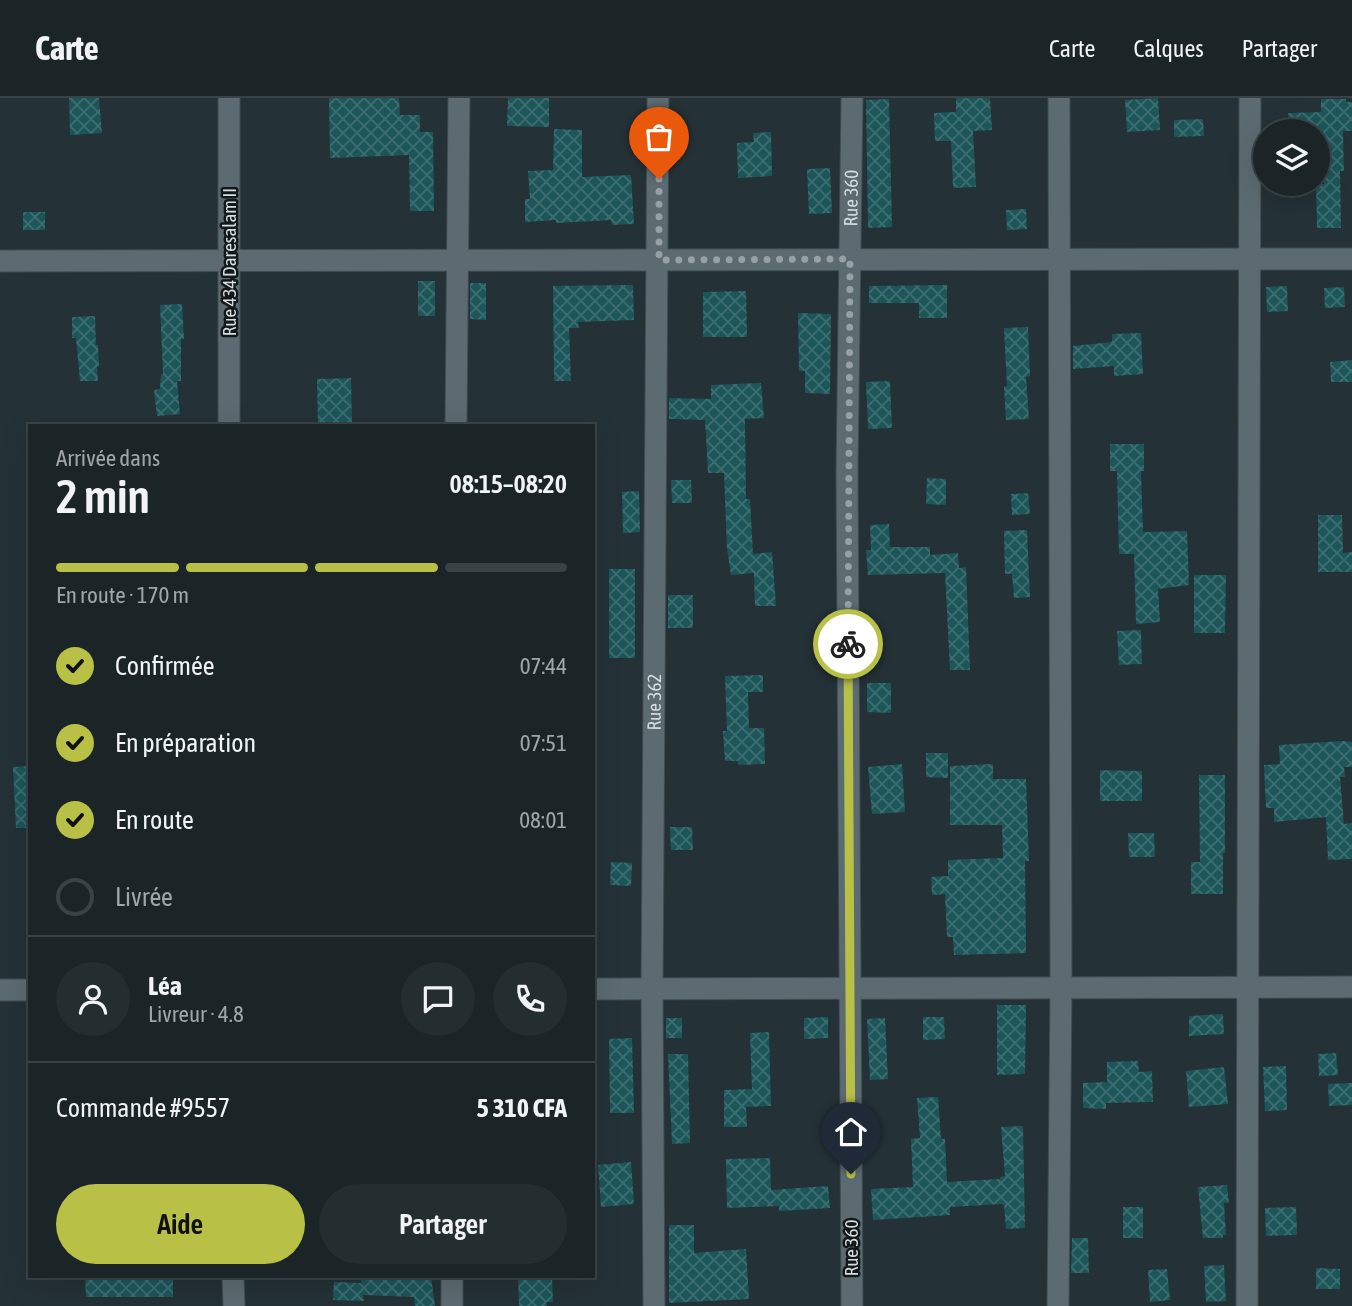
<!DOCTYPE html>
<html lang="fr">
<head>
<meta charset="utf-8">
<style>
  :root { --surface:#1b2528; --page:#242d30; --text:#f1f3f6; --muted:#a0a5a8; --line:#394245; --accent:#b9c046 }
  body { margin:0; font-family:"Asap Condensed",sans-serif; background:var(--page); color:var(--text); height:100vh; display:flex; flex-direction:column; font-size:26px; white-space:nowrap }
  * { box-sizing:border-box; margin:0 }
  p { font-size:23px; color:var(--muted) }
  .icon { flex:none; width:38px; height:38px; fill:none; stroke:currentColor; stroke-width:2; stroke-linecap:round; stroke-linejoin:round }
  .map { position:relative; flex:1; overflow:hidden }
  .sheet { position:absolute; left:28px; top:326px; width:567px; height:854px; display:flex; flex-direction:column; background:var(--surface); border-radius:0px; box-shadow:0 7px 28px #0002,0 0 0 2px var(--line) }
  .sheet>* { flex:none }
  .buttons { position:absolute; left:1253px; top:21px; display:grid; gap:14px }
  .buttons a { display:grid; place-items:center; width:77px; height:77px; border-radius:50%; background:var(--surface); box-shadow:0 7px 28px #0002,0 0 0 2px var(--line); font-size:35px }
  .pin { position:absolute; display:grid; place-items:center; width:60px; height:60px; color:#fff; margin:-72px -30px; border-radius:50% 50% 50% 0; rotate:-45deg; box-shadow:0 0 7px #0007 }
  .pin .icon { rotate:45deg }
  .courier { position:absolute; display:grid; place-items:center; width:70px; height:70px; margin:-35px; border:5px solid #b9c046; border-radius:50%; background:#fff; color:#222; box-shadow:0 2px 9px #0007 }
  .summary em { font-style:normal; font-weight:600 }
  .summary div { display:flex; flex-direction:column-reverse }
  .summary { display:flex; align-items:center; justify-content:space-between; height:119px; padding:0 28px }
  h1 { font-size:46px; font-weight:600; line-height:52px }
  .bar { display:grid; grid-template-columns:repeat(4,1fr); gap:10px 7px; align-content:center; height:84px; padding:0 28px }
  .bar i { height:9px; border-radius:5px; background:var(--line) }
  .bar .current { background:var(--accent) }
  .bar p { grid-column:span 4 }
  .line { display:flex; align-items:center; gap:18px; padding:0 28px; border-top:2px solid var(--line) }
  .line div { flex:1 }
  .round { display:grid; place-items:center; flex:none; width:74px; height:74px; border-radius:37px; background:var(--page) }
  ol { padding:0 28px; list-style:none }
  li { display:flex; align-items:center; gap:21px; height:77px }
  li p { margin-inline-start:auto }
  li .icon { padding:7px; border-radius:50%; background:var(--accent); color:#111; stroke-width:4 }
  li:last-child { color:var(--muted) }
  li i { width:38px; height:38px; border:4px solid var(--line); border-radius:50% }
  .cta { display:flex; gap:14px; margin-top:auto; padding:14px 28px }
  .cta a { flex:1; height:80px; border-radius:42px; background:var(--accent); color:#111; font-size:28px; font-weight:600; line-height:80px; text-align:center }
  .cta a+a { background:var(--page); color:var(--text) }
  header { display:flex; align-items:center; gap:42px; box-sizing:border-box; height:98px; padding:0 35px; background:var(--surface); border-bottom:2px solid var(--line) }
  header strong { font-size:33px }
  nav { display:flex; gap:38px; margin-inline-start:auto; font-size:24px }
  .map>svg:first-child { display:block }
  .building { fill:url(#building-cross-hatch) }
  .lines { fill:none; stroke-linecap:round; stroke-linejoin:round }
  .minor-casing { stroke:#404c51; stroke-width:23 }
  .minor { stroke:#5c6b71; stroke-width:21 }
  .done { stroke:#97a1a5; stroke-width:7; stroke-dasharray:0 12.6 }
  .route { stroke:#b9c046; stroke-width:9 }
  .labels { text-anchor:middle; dominant-baseline:central; stroke-width:5; stroke-linejoin:round; paint-order:stroke }
  .street-label { font-size:19px; fill:#d5dde1; stroke:#12181a }
</style>
</head>
<body>
<header>
<strong>Carte</strong>
<nav><a>Carte</a><a>Calques</a><a>Partager</a></nav>
</header>
<div class="map">
<svg width="1352" height="1208" viewBox="0 0 1352 1208">
  <defs>
    <pattern id="building-cross-hatch" width="8" height="8" patternUnits="userSpaceOnUse" patternTransform="scale(1.75)"><rect width="8" height="8" fill="#1c5659"/><path d="M0 0l8 8M0 8l8-8" fill="none" stroke="#3c6e71"/></pattern>
  </defs>
  <rect width="100%" height="100%" fill="#243136"/>
  <!-- building -->
  <g class="building">
    <path d="M69 0H99L102 35 70 37Z"/>
    <path d="M329 0H399L400 17H420V34H433L434 113H410L409 57 330 60Z"/>
    <path d="M508 0H549V29L507 28Z"/>
    <path d="M956 0H990L992 32 973 33 976 89 953 90 951 43H935L934 15 956 14Z"/>
    <path d="M1158 0 1160 32 1127 34 1125 2Z"/>
    <path d="M889 1 892 129 868 130 866 2Z"/>
    <path d="M1321 1H1346V4H1352V33H1343L1344 73H1340L1341 130H1317L1316 86H1324L1323 33H1289L1288 15 1321 14Z"/>
    <path d="M1203 21 1204 38 1174 39V22Z"/>
    <path d="M554 31 582 32V79L631 77 634 126 612 127 611 122 556 125V122L525 124V101H530L528 73 553 72Z"/>
    <path d="M771 34 772 78 738 80 737 45 754 44 753 35Z"/>
    <path d="M830 70 832 115 809 116 807 71Z"/>
    <path d="M1026 111 1027 131 1007 132 1006 112Z"/>
    <rect x="23" y="114" width="22" height="18"/>
    <rect x="418" y="183" width="17" height="35"/>
    <path d="M470 185H486V222L470 221Z"/>
    <path d="M633 187 634 222 578 224 579 230H569L571 283H554L553 188Z"/>
    <path d="M947 187V220H919V205H869V188Z"/>
    <path d="M1287 188 1288 213 1267 214 1266 189Z"/>
    <path d="M1344 189 1345 209 1325 210 1324 190Z"/>
    <path d="M746 193 747 239H703V194Z"/>
    <path d="M182 206 184 241H181V283H177L180 316 157 318 154 292 160 291 161 276H163L160 207Z"/>
    <path d="M798 215 831 216 830 296 805 295V273H799Z"/>
    <path d="M95 218 96 247H98L99 268H97L98 283H80L76 240H72V219Z"/>
    <path d="M1028 229 1030 278 1026 279 1029 321 1006 322 1004 289 1007 288 1004 230Z"/>
    <path d="M1141 235 1143 276 1114 278V268L1073 271V248L1112 244V236Z"/>
    <path d="M1352 262V284H1331L1330 264Z"/>
    <path d="M351 280 352 327H318L317 281Z"/>
    <path d="M890 283 892 330 868 331 866 284Z"/>
    <path d="M761 285 764 320 745 321 746 401H750L753 456 772 454 776 508H755L754 475 731 477 727 451 724 375H708L705 322 669 321V300L711 301V287Z"/>
    <path d="M1110 346H1144V373H1141L1143 434 1187 433 1189 487 1158 491 1160 524 1136 526 1134 456H1119L1117 373H1110Z"/>
    <path d="M927 380 946 381V407L926 406Z"/>
    <path d="M671 382H691L692 405H672Z"/>
    <path d="M639 393 640 434 623 435 622 394Z"/>
    <path d="M1028 395 1030 416 1012 417 1011 396Z"/>
    <path d="M1318 417H1342L1343 455 1352 454V474H1318Z"/>
    <path d="M889 426 890 449H930V457L958 455 959 470 966 469 970 572H950L945 475 868 477 866 452H871L870 427Z"/>
    <path d="M1027 432 1030 499 1014 500 1012 476H1005L1004 433Z"/>
    <rect x="609" y="471" width="26" height="89"/>
    <path d="M1194 477H1226L1225 535H1194Z"/>
    <rect x="668" y="497" width="25" height="33"/>
    <path d="M1141 532 1142 566 1119 567 1117 533Z"/>
    <path d="M763 577V594H748L749 630H764L765 666 738 667V663H725L723 633H727L725 578Z"/>
    <path d="M867 585H891V615L867 614Z"/>
    <path d="M1343 643 1352 644V669H1344L1345 679H1340L1344 726 1352 725V761L1328 762 1326 719 1274 724V710H1266L1264 667 1280 666 1279 647Z"/>
    <path d="M926 655H948V680L926 679Z"/>
    <path d="M902 666 905 714 872 716 868 669Z"/>
    <path d="M993 666V681H1026L1029 763H1025L1026 855 954 857 953 839H947L945 796 932 797 931 779 948 778V762L1003 760 1002 727H950V668Z"/>
    <path d="M30 668V730H16L13 669Z"/>
    <path d="M1100 672 1142 673V703H1100Z"/>
    <path d="M1199 677H1225V755H1223V796H1191V764H1200Z"/>
    <path d="M670 729H692L693 752H671Z"/>
    <path d="M1128 735H1154L1155 759H1129Z"/>
    <path d="M611 764 632 765 631 788 610 787Z"/>
    <path d="M997 907H1026L1025 976 997 977Z"/>
    <path d="M1223 916 1224 936 1189 938V918Z"/>
    <path d="M828 919V940L804 941V920Z"/>
    <path d="M923 919H944L945 941 923 942Z"/>
    <rect x="666" y="920" width="16" height="20"/>
    <path d="M885 920 888 981 870 982 867 921Z"/>
    <path d="M769 934 771 1008 746 1009 747 1029H724V992L752 991 750 935Z"/>
    <path d="M632 940 634 1015H610L609 941Z"/>
    <path d="M1336 955 1338 977 1319 978 1318 956Z"/>
    <path d="M668 956H688L690 1045 672 1046Z"/>
    <path d="M1138 963 1139 974 1152 973 1153 1004 1106 1005V1011L1083 1010V985L1107 984V964Z"/>
    <path d="M1286 968 1287 1012 1265 1013 1263 969Z"/>
    <path d="M1224 969 1228 1006 1189 1009 1186 973Z"/>
    <path d="M1352 985V1007L1329 1008 1328 986Z"/>
    <path d="M938 999 941 1041H945L947 1084 1000 1081V1079L1005 1078 1001 1029 1023 1028 1025 1130 1006 1131 1004 1107 1001 1106 950 1109V1117L873 1122 871 1091 913 1089 911 1041 920 1040 917 1000Z"/>
    <path d="M770 1060 771 1092 828 1088 830 1110 779 1113V1108L727 1110 726 1061Z"/>
    <path d="M631 1064 634 1106 601 1109 598 1067Z"/>
    <path d="M1227 1087 1229 1105H1224L1226 1137H1223V1140H1203L1198 1089Z"/>
    <rect x="1123" y="1109" width="20" height="31"/>
    <path d="M1296 1109 1297 1137 1266 1138 1265 1110Z"/>
    <path d="M669 1127H694V1155L746 1151 749 1201 669 1205Z"/>
    <path d="M1072 1140H1088L1089 1175H1071Z"/>
    <path d="M1224 1167 1226 1203 1206 1204 1204 1168Z"/>
    <path d="M1316 1170 1340 1171V1191H1316Z"/>
    <path d="M1167 1171 1170 1202 1150 1204 1148 1172Z"/>
    <path d="M361 1178H431L435 1208H415L414 1199 363 1197 364 1203 333 1202 334 1184 361 1185Z"/>
    <path d="M518 1178H552L553 1204H546L547 1208H519Z"/>
    <path d="M173 1179V1199H86L85 1180Z"/>
  </g>
  <g class="lines">
    <defs>
      <g id="minor">
        <path d="M0 163 1352 161"/>
        <path d="M229 327V0"/>
        <path d="M456 327 459 0"/>
        <path d="M593 891 1352 889"/>
        <path d="M0 892H30"/>
        <path d="M233 1178 234 1208"/>
        <path d="M452 1178V1208"/>
        <path id="s1" d="M654 1208 652 891 658 0"/>
        <path id="s2" d="M852 1208 847 373 852 0"/>
        <path d="M1058 1208 1061 890 1059 0"/>
        <path d="M1247 1208 1250 0"/>
      </g>
    </defs>
    <!-- minor casing -->
    <use href="#minor" class="minor-casing"/>
    <!-- minor -->
    <use href="#minor" class="minor"/>
  </g>
  <g class="lines">
    <!-- done -->
    <path class="done" d="M659 81V162L850 161 848 546"/>
    <!-- route -->
    <path class="route" d="M848 546 851 1076"/>
  </g>
  <g class="labels">
    <!-- street labels -->
    <g class="street-label">
      <text stroke="none"><textPath href="#s2" startOffset="1108">Rue 360</textPath></text>
      <text transform="translate(229 164) rotate(-90)">Rue 434 Daresalam II</text>
      <text stroke="none"><textPath href="#s1" startOffset="604">Rue 362</textPath></text>
      <text transform="translate(851 1150) rotate(-90)">Rue 360</text>
    </g>
  </g>
</svg>
<div class="buttons">
<a><svg class="icon" aria-label="layers" viewBox="0 0 24 24"><path d="M12 4l9 5-9 5-9-5zM3 14l9 5 9-5"/></svg></a>
</div>
<div class="pin" style="left:659px;top:81px;background:#ea580c"><svg class="icon" aria-label="bag" viewBox="0 0 24 24"><path d="M5 8h14l-1 12H6zM9 8a3 3 0 0 1 6 0"/></svg></div>
<div class="pin" style="left:851px;top:1076px;background:#1f2937"><svg class="icon" aria-label="home" viewBox="0 0 24 24"><path d="M3 11l9-7 9 7M6 9v11h12V9"/></svg></div>
<div class="courier" style="left:848px;top:546px"><svg class="icon" aria-label="bike" viewBox="0 0 24 24"><circle cx="6" cy="16" r="4"/><circle cx="18" cy="16" r="4"/><path d="M6 16l4-8h5l3 8M10 8l3 8H6M13 5h3"/></svg></div>
<section class="sheet">
<div class="summary"><div><h1>2 min</h1><p>Arrivée dans</p></div><em>08:15–08:20</em></div>
<div class="bar"><i class="current"></i><i class="current"></i><i class="current"></i><i></i><p>En route · 170 m</p></div>
<ol>
<li><svg class="icon" aria-label="check" viewBox="0 0 24 24"><path d="M5 12l5 5 9-10"/></svg>Confirmée<p>07:44</p></li>
<li><svg class="icon" aria-label="check" viewBox="0 0 24 24"><path d="M5 12l5 5 9-10"/></svg>En préparation<p>07:51</p></li>
<li><svg class="icon" aria-label="check" viewBox="0 0 24 24"><path d="M5 12l5 5 9-10"/></svg>En route<p>08:01</p></li>
<li><i></i>Livrée</li>
</ol>
<div class="line" style="height:126px"><a class="round"><svg class="icon" aria-label="person" viewBox="0 0 24 24"><circle cx="12" cy="8" r="4"/><path d="M4 21q1-7 8-7t8 7"/></svg></a><div><b>Léa</b><p>Livreur · 4.8</p></div><a class="round"><svg class="icon" aria-label="chat" viewBox="0 0 24 24"><path d="M4 5h16v11H9l-5 4z"/></svg></a><a class="round"><svg class="icon" aria-label="phone" viewBox="0 0 24 24"><path d="M5 4h4l2 5-3 2q2 4 5 5l2-3 5 2v4C11 20 4 13 5 4z"/></svg></a></div>
<div class="line" style="height:91px"><div>Commande #9557</div><b>5 310 CFA</b></div>
<div class="cta"><a>Aide</a><a>Partager</a></div>
</section>
</div>
</body>
</html>
